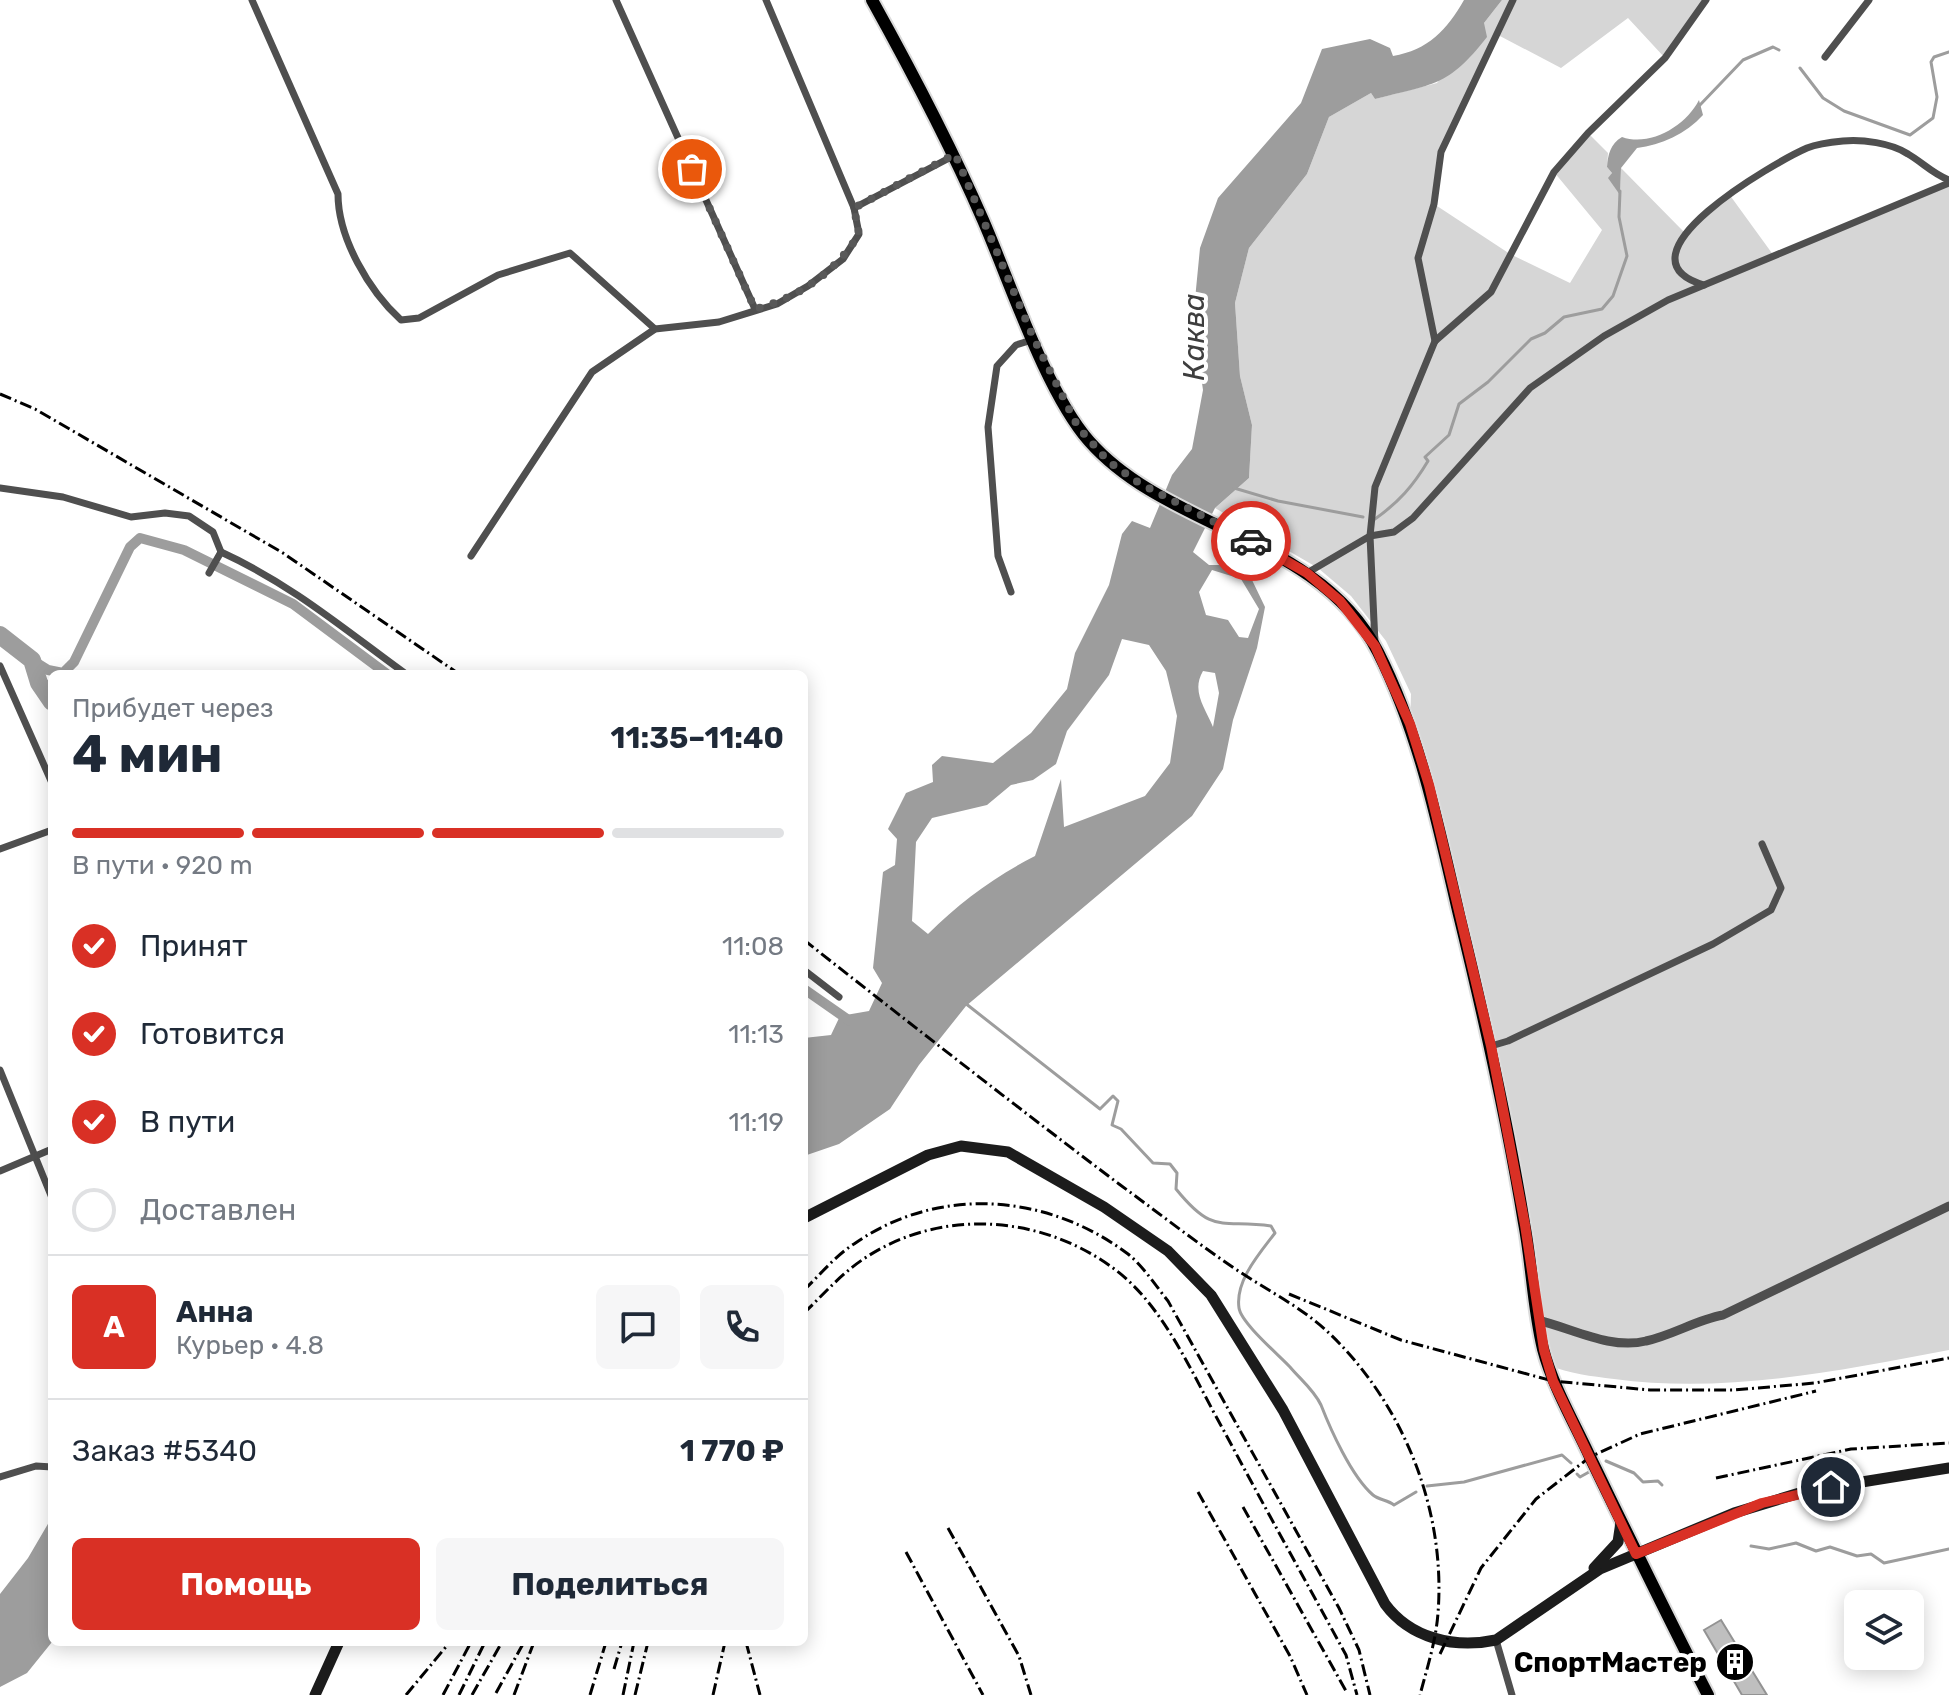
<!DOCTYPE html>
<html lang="ru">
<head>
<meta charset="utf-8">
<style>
  :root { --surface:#fff; --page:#f6f6f7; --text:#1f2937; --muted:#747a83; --line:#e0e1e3; --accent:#d93025 }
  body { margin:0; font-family:Rubik,sans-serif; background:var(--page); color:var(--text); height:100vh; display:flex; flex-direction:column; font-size:30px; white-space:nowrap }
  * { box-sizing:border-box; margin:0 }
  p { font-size:26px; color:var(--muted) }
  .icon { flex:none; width:44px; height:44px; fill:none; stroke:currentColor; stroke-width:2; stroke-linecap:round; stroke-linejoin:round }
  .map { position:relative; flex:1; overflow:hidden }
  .sheet { position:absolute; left:48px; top:670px; width:760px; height:976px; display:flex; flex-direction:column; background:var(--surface); border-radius:12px; box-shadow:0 4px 20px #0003 }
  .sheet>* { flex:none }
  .tools { position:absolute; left:1844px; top:1590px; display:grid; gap:16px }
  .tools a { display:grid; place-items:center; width:80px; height:80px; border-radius:12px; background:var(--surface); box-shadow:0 4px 20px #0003; font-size:40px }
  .pin { position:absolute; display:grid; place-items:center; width:68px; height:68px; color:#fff; margin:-34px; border:4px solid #fff; border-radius:50%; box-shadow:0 2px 8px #0007 }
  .courier { position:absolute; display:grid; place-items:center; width:80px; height:80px; margin:-40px; border:6px solid #d93025; border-radius:50%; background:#fff; color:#222; box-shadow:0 2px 10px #0007 }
  .overview em { font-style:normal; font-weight:700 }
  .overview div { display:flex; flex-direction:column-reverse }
  .overview { display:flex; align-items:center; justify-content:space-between; height:136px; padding:0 24px }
  h1 { font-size:52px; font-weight:700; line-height:60px }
  .bar { display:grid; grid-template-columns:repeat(4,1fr); gap:12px 8px; align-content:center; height:96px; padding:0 24px }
  .bar i { height:10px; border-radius:6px; background:var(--line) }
  .bar .active { background:var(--accent) }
  .bar p { grid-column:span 4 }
  .line { display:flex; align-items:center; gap:20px; padding:0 24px; border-top:2px solid var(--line) }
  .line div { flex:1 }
  .round { display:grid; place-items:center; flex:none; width:84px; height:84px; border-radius:12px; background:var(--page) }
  ol { padding:0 24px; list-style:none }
  li { display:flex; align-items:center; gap:24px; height:88px }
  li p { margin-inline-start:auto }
  li .icon { padding:8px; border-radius:50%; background:var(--accent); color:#fff; stroke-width:4 }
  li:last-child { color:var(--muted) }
  li i { width:44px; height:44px; border:4px solid var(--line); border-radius:50% }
  .action { display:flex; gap:16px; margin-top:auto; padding:16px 24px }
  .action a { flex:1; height:92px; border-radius:12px; background:var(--accent); color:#fff; font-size:32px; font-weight:700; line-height:92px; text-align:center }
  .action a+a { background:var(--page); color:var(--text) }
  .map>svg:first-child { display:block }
  .green { fill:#d6d6d6 }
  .water { fill:#9d9d9d; fill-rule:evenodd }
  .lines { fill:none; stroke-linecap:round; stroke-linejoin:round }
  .stream { stroke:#9d9d9d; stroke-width:3 }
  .canal { stroke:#9d9d9d; stroke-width:10 }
  .river { stroke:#9d9d9d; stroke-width:18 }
  .building { fill:#bfbfbf; stroke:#939393; stroke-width:2 }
  .primary-casing { stroke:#dbdbdb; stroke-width:16 }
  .minor { stroke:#4f4f4f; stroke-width:7 }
  .tertiary { stroke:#4f4f4f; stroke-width:9 }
  .secondary { stroke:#1c1c1c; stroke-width:11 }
  .primary { stroke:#000; stroke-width:12 }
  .rail { stroke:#000; stroke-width:3; stroke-dasharray:12 4 2 4; stroke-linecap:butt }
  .done { stroke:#595959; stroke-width:8; stroke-dasharray:0 14.4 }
  .route { stroke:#d93025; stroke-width:10 }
  .labels { text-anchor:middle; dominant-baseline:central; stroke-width:8; stroke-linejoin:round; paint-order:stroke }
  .poi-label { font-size:28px; font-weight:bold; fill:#000; stroke:#fff; text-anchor:end }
  .water-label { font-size:30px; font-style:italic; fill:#3e3e3e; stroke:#fff }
</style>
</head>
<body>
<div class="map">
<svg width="1949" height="1695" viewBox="0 0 1949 1695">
  <rect width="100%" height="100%" fill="#fff"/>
  <!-- green -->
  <path class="green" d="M1502 0H1706L1665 58 1628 18 1561 68 1498 35 1441 152 1434 204 1510 254 1570 283 1602 230 1554 172 1588 133 1608 153 1607 167 1612 173 1609 178 1620 194 1621 168 1684 232 1729 194 1774 256 1949 183V1350C1839 1371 1726 1394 1614 1379 1591 1376 1570 1374 1548 1365L1525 1225 1410 724 1411 694 1386 641 1351 596 1318 568 1215 508 1249 478 1252 425 1240 376 1235 303 1249 248 1307 174 1329 117 1371 93 1375 99 1437 83Z"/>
  <!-- water -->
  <g class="water">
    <path d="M1464 0H1502L1484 23 1487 37C1448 87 1433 84 1375 99L1371 93 1329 117 1307 174 1249 248 1235 303 1240 376 1252 425 1249 478 1215 508 1193 552 1209 565H1231L1252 580 1265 607 1257 648 1233 720 1223 769 1192 816 966 1006 919 1065 890 1109 839 1144 804 1156V1038L831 1035 840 1016 869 1011 882 983 873 968 883 872 895 865 897 839 888 829 906 793 933 782 932 765 942 756 993 763 1031 733 1067 689 1075 653 1109 585 1122 534 1132 521 1150 528 1172 475 1192 449 1203 390 1193 320 1200 248 1218 198 1301 103 1322 49 1370 39 1390 48 1393 56C1428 50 1447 30 1464 0ZM1212 570 1241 579 1259 609 1248 638 1239 637 1228 620 1206 615 1199 592ZM1122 639 1149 645 1166 671 1177 716 1170 763 1145 796 1064 827 1061 779 1035 856C994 877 960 902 928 934L912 921 916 842 932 818 987 805 1011 785 1033 780 1056 764 1067 731 1109 675ZM1203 671 1215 673 1219 693 1213 727C1205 708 1191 691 1203 671Z"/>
    <path d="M1699 100 1703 115C1686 134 1661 145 1637 148L1621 168 1620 195 1608 178 1612 173 1607 167C1608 155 1610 144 1622 137 1650 147 1686 126 1699 100Z"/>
    <path d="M52 1517V1642L27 1673 0 1687V1594L28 1558Z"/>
  </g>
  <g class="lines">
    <!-- stream -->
    <g class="stream">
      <path d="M1800 68 1823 98 1844 111 1910 135 1933 118 1937 97 1931 62 1934 57 1949 52"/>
      <path d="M1699 106 1743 60 1773 47 1779 50"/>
      <path d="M1234 488 1278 501 1363 517"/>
      <path d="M1375 519C1399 502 1413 486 1428 461L1425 457 1449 435 1459 404 1488 382 1531 339 1545 333 1564 317 1602 309 1613 296 1627 256 1619 217 1620 191"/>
      <path d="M965 1003 1100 1109 1113 1096 1118 1101 1112 1125 1121 1129 1153 1163 1170 1164 1177 1173 1176 1189C1214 1236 1221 1219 1271 1226L1275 1233C1259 1254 1235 1281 1239 1308 1241 1323 1280 1356 1290 1367 1300 1379 1314 1390 1321 1405 1330 1428 1351 1476 1373 1495 1379 1500 1388 1500 1394 1505L1416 1492"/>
      <path d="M1606 1461 1634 1473 1643 1482 1658 1481 1662 1485"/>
      <path d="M1577 1474 1580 1477 1589 1472"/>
      <path d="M1427 1486 1464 1482 1562 1455 1571 1463"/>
      <path d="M1751 1546 1769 1549 1796 1543 1816 1551 1830 1547 1857 1556 1871 1554 1884 1563 1949 1549"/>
    </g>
    <!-- canal -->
    <g class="canal">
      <path d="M32 660 48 670 63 673 74 662 130 547 140 538 184 550 293 604 387 674"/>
      <path d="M804 989 850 1021"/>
    </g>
    <!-- river -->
    <path class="river" d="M0 635 32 660 39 683 52 702"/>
  </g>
  <!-- building -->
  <path class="building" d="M1721 1620 1767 1695H1742L1704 1630Z"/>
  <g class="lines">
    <defs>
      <path id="primary" d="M872 0C912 72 950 144 983 220 1010 282 1046 392 1089 441 1168 531 1319 536 1378 652 1420 735 1438 825 1459 915 1484 1017 1507 1119 1524 1223 1532 1265 1533 1308 1543 1349 1553 1387 1574 1422 1590 1457 1629 1537 1667 1616 1708 1695"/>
    </defs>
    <!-- primary casing -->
    <use href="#primary" class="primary-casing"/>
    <!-- minor -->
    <g class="minor">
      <path d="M252 0 338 194C338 238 369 291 401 320L419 318 498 275 570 253 655 329"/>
      <path d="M616 0 755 309"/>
      <path d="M1825 57 1869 0"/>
      <path d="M854 208 955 155"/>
      <path d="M1704 285C1609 257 1775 162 1807 148 1817 144 1832 142 1843 141 1861 139 1892 143 1908 154 1922 162 1933 174 1949 180"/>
      <path d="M1435 341 1418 258 1434 204 1441 152 1513 0"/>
      <path d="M0 488 63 497 131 517 165 513 189 516 213 532 221 552 209 573"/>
      <path d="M221 552C291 584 344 629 406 674"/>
      <path d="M471 556 592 372 655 329 719 322 777 304 808 286 843 259 859 234 854 208 766 0"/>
      <path d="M1307 573 1370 536 1394 532 1413 518 1530 388 1604 336 1668 300 1949 183"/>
      <path d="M1011 592 998 556 988 427 997 366 1016 345 1032 340"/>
      <path d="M1375 643 1370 536 1375 487 1435 341 1491 292 1554 172 1588 133 1665 58 1706 0"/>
      <path d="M0 666 52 783"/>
      <path d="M0 849 52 830"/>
      <path d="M804 970 839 997"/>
      <path d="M1491 1046 1508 1041 1713 944 1771 910 1781 888 1762 844"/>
      <path d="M0 1070 52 1198"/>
      <path d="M0 1171 52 1149"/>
      <path d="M0 1477 36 1466 52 1467"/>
      <path d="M1496 1640 1512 1695"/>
    </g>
    <!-- tertiary -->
    <path class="tertiary" d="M1537 1320C1572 1328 1610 1350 1646 1341 1673 1335 1696 1320 1723 1315L1949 1206"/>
    <!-- secondary -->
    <g class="secondary">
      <path d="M804 1218 928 1155 961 1146 1008 1152 1104 1207 1168 1251 1211 1295 1283 1410 1385 1604C1410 1638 1454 1649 1496 1640L1600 1569 1734 1513 1806 1491 1949 1468"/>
      <path d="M1594 1568 1618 1542 1621 1522"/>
      <path d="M315 1695 339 1642"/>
    </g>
    <!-- primary -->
    <use href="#primary" class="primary"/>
    <!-- rail -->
    <g class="rail">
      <path d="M0 394 35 409 283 553 459 674"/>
      <path d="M804 940C908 1022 1013 1104 1119 1184 1156 1211 1193 1240 1231 1266 1264 1289 1301 1306 1330 1334 1404 1405 1446 1511 1438 1613 1436 1641 1427 1668 1420 1695"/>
      <path d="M804 1290C820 1275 835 1256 854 1244 938 1185 1047 1193 1128 1254 1143 1266 1156 1286 1168 1301L1339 1608 1359 1650 1370 1695"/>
      <path d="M1289 1294 1401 1340 1553 1381 1650 1390H1734L1815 1383 1949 1358"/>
      <path d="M804 1313C823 1295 840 1275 862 1260 939 1207 1043 1214 1117 1271 1166 1309 1194 1378 1224 1431 1264 1506 1305 1580 1346 1655L1357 1695"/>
      <path d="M1716 1478 1851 1449 1949 1443"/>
      <path d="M1198 1492 1290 1656 1307 1695"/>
      <path d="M1243 1507 1346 1691"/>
      <path d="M948 1528 1019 1656 1031 1695"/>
      <path d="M906 1552 983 1695"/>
      <path d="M746 1642 760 1695"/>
      <path d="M1440 1654 1481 1568 1536 1499 1590 1457 1640 1434 1816 1391"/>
      <path d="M614 1669 622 1642"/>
      <path d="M496 1693 524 1642"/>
      <path d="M406 1695 450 1642"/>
      <path d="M443 1695 471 1642"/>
      <path d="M459 1695 485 1642"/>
      <path d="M472 1695 502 1642"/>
      <path d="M514 1695 534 1642"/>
      <path d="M590 1695 606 1642"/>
      <path d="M623 1695 634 1642"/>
      <path d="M635 1695 648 1642"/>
      <path d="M713 1695 725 1642"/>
    </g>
  </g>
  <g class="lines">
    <!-- done -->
    <path class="done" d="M692 169 755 309C798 298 836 272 859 234L854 208 955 154 1034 339 1078 427 1108 461 1139 483 1251 541"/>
    <!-- route -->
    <path class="route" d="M1251 541 1307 573 1340 601 1375 646 1410 724 1429 785 1491 1046 1525 1225 1544 1350 1553 1381 1636 1554 1762 1503 1831 1487"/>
  </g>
  <!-- icons -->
  <defs>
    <symbol id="building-disc" viewBox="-11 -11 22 22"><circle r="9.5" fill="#000" stroke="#fff"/><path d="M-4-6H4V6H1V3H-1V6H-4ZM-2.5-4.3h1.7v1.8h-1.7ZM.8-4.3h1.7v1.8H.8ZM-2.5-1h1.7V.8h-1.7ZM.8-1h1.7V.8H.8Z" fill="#fff"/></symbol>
  </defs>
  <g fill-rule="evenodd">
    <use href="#building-disc" x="1713" y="1640" width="44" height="44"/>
  </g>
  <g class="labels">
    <!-- poi labels -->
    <g class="poi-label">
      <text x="1707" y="1662">СпортМастер</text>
    </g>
    <!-- water labels -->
    <g class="water-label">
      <text transform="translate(1194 337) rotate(-90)">Каква</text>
    </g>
  </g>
</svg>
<div class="tools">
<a><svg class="icon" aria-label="layers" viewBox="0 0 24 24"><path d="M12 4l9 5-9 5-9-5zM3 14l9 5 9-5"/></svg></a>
</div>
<div class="pin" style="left:692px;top:169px;background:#ea580c"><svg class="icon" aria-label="bag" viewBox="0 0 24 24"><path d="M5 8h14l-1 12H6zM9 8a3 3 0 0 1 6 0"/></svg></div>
<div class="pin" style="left:1831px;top:1487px;background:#1f2937"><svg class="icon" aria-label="home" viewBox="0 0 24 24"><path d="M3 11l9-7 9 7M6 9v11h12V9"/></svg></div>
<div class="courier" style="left:1251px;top:541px"><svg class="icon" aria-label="car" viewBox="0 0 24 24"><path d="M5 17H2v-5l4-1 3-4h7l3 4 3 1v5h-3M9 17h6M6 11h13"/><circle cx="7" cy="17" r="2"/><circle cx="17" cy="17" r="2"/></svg></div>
<section class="sheet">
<div class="overview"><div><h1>4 мин</h1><p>Прибудет через</p></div><em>11:35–11:40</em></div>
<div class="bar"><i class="active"></i><i class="active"></i><i class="active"></i><i></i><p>В пути · 920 m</p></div>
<ol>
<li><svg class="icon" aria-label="check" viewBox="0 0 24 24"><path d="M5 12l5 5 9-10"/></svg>Принят<p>11:08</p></li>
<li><svg class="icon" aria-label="check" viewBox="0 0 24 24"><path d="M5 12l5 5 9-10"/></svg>Готовится<p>11:13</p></li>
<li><svg class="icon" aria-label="check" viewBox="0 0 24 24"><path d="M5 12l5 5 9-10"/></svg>В пути<p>11:19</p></li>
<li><i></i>Доставлен</li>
</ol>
<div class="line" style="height:144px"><b class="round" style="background:var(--accent);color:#fff">А</b><div><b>Анна</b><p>Курьер · 4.8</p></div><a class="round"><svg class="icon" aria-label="chat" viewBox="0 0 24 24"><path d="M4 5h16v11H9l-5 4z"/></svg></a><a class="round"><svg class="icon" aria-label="phone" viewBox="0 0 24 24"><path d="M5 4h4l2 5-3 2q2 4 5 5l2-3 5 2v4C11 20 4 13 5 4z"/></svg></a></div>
<div class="line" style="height:104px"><div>Заказ #5340</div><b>1 770 ₽</b></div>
<div class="action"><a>Помощь</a><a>Поделиться</a></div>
</section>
</div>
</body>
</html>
